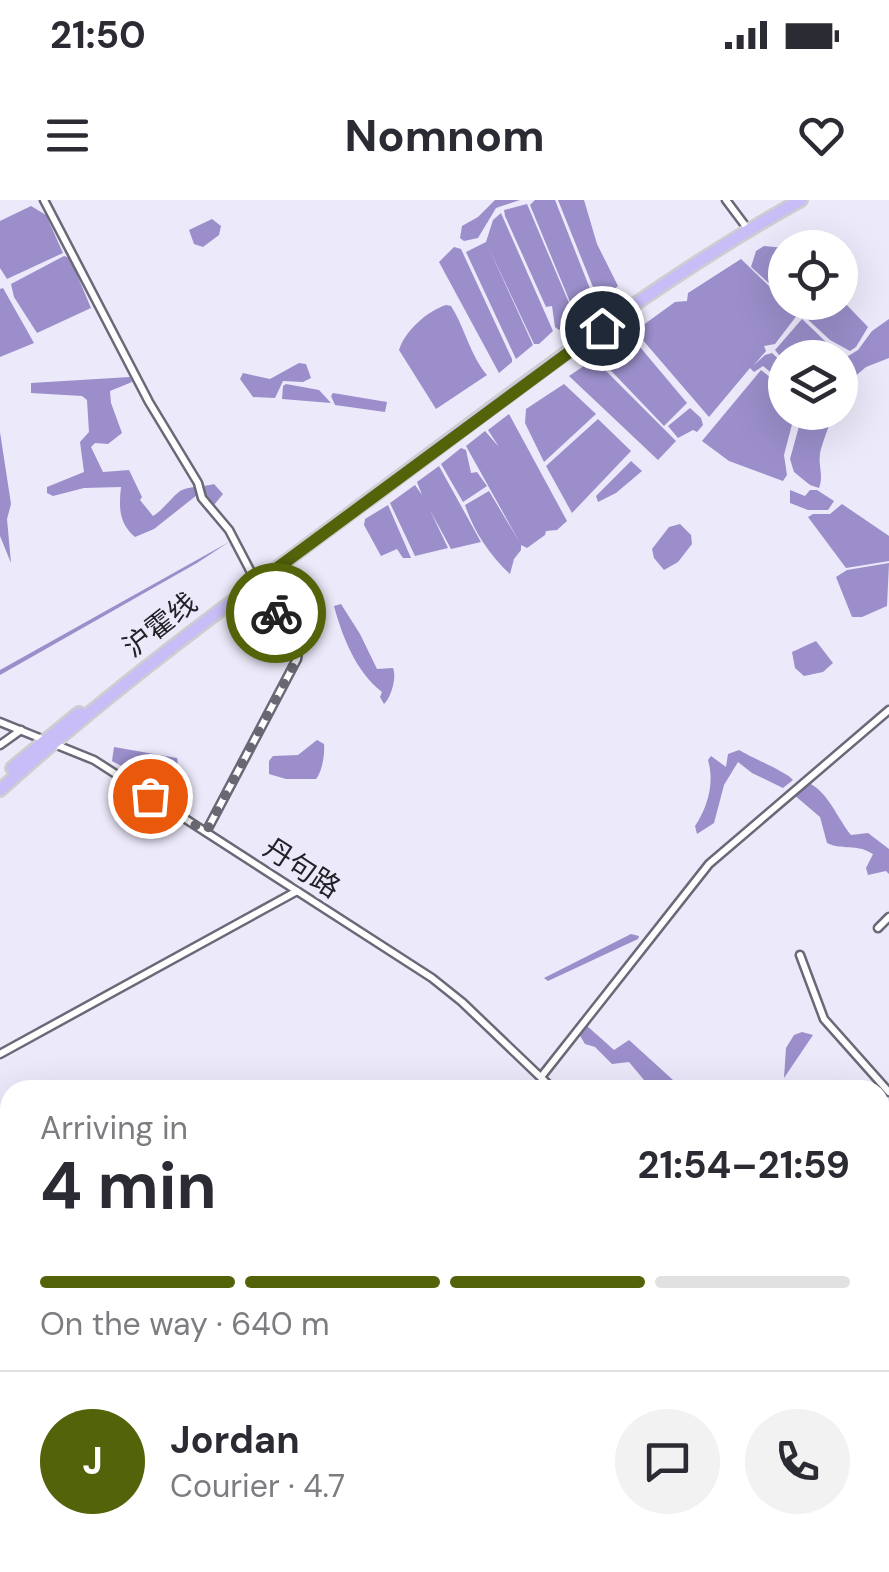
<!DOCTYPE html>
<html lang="en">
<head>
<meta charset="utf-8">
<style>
  :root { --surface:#fff; --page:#f2f2f3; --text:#2b2b33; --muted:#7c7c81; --line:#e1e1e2; --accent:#52630a }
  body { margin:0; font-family:"DM Sans","Noto Sans SC",sans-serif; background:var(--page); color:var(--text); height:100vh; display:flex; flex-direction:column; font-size:38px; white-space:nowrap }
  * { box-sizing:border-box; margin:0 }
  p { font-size:32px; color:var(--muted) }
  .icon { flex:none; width:55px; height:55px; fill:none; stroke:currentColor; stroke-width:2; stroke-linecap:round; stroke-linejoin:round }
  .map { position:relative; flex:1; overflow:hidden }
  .drawer { position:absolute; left:0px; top:880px; width:890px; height:492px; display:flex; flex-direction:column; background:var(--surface); border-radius:30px 30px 0 0; box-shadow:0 10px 40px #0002 }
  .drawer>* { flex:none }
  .tools { position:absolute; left:768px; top:30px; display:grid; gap:20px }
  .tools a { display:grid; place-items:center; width:90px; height:90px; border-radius:50%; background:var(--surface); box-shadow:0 10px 40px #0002; font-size:50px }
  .pin { position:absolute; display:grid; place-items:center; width:85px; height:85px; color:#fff; margin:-42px; border:5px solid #fff; border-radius:50%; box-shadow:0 2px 10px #0007 }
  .courier { position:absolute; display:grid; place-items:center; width:100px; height:100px; margin:-50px; border:8px solid #52630a; border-radius:50%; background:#fff; color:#222; box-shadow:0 2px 12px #0007 }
  .headline em { font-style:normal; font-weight:700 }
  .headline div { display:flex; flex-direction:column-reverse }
  .headline { display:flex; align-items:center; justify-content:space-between; height:170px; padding:0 40px }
  h1 { font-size:65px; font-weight:700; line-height:75px }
  .bar { display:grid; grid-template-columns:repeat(4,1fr); gap:15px 10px; align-content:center; height:120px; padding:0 40px }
  .bar i { height:12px; border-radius:8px; background:var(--line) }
  .bar .on { background:var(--accent) }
  .bar p { grid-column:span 4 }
  .line { display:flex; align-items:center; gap:25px; padding:0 40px; border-top:2px solid var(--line) }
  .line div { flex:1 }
  .round { display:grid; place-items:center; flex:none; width:105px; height:105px; border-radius:52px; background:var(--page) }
  .status { display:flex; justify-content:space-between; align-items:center; height:70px; padding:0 50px; background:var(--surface); direction:ltr }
  .status svg { height:28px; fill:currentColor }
  header { display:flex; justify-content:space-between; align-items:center; height:130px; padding:0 40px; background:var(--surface); font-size:45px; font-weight:700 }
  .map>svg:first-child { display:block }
  .water { fill:#9b8eca }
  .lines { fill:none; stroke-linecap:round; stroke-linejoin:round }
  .minor-casing { stroke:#6b6977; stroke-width:11 }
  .highway-casing { stroke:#cececf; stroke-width:16 }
  .minor { stroke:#fff; stroke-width:6 }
  .highway { stroke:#c9bdf7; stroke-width:11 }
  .done { stroke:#696771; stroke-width:10; stroke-dasharray:0 18 }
  .route { stroke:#52630a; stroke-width:12 }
  .labels { text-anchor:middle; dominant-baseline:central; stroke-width:10; stroke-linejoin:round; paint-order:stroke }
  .street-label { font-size:28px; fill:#222127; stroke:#ece9fa }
</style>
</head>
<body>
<div class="status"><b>21:50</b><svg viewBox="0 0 49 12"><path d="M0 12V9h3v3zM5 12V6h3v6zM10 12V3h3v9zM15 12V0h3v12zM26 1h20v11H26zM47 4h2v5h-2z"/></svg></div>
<header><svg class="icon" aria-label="menu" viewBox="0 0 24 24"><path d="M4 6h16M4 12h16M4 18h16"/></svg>Nomnom<svg class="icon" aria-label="heart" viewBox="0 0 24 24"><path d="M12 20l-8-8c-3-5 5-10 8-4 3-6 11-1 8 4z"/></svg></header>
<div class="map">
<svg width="889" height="1372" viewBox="0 0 889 1372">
  <rect width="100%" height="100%" fill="#ece9fa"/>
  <!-- water -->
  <g class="water">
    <path d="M495 0H520L496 8 478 38 464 41 460 38 462 26 478 17Z"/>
    <path d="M535 0H555L596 104 579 116 575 114 530 5Z"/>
    <path d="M558 0H584L597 44 618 86 599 102Z"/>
    <path d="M527 4 575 117 559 130 555 127 552 106 546 107 505 16 504 10Z"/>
    <path d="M31 6 46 15 63 53 7 79 0 68V21Z"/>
    <path d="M501 13 553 131 539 144H534L487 44 533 145 516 159 466 52 486 42 493 20Z"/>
    <path d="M212 19 221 26 219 35 203 47 194 44 189 30Z"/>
    <path d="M764 46 785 48V98L751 67 756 51Z"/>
    <path d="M454 47 461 49 512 159V162L499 173 439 62Z"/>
    <path d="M64 56 70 58 91 108 37 133 14 97 11 84Z"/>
    <path d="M741 59 798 114 775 144 764 146 766 151 754 165 765 155 772 153 785 165V184L763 166 754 172 750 168 709 217 635 131 675 102 687 101 688 93Z"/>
    <path d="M3 88 34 143 0 157V89Z"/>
    <path d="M840 98 868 127 856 147 850 151 830 140 790 103 840 102Z"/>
    <path d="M446 105 451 106C465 128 470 155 487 175L436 209 399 150C405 131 427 111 446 105Z"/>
    <path d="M802 119 826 142 827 147 819 157 785 158V162L775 150Z"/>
    <path d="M889 119V158L866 167 840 189V161L858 150 872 131Z"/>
    <path d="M629 134 687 203 664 226 598 157Z"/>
    <path d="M594 159 676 241 658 260 569 176Z"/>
    <path d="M299 163 306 164 311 178 303 182 283 181 275 198 253 197 240 179 243 173 270 179Z"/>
    <path d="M761 170 785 189V212L795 213 784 255 787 275 783 281 729 261 702 241Z"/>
    <path d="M130 177 132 182 110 191 111 203 122 233 108 244 95 243 91 247 103 272 129 270 142 297 140 300 153 316C164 309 170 299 180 291 188 286 203 287 214 284L223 294 214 305 204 295H197L154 329 135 337C118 323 119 305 121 287L84 288 53 296 47 293V287L84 272 80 242 89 232 87 200 82 196 31 193V183Z"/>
    <path d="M286 184 319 190 331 203 282 199 283 186Z"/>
    <path d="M564 184 596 214 544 262 525 223 526 209Z"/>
    <path d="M333 193 387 202 385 212 335 205 331 196Z"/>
    <path d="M690 208 701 218 703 225 697 232 693 230 678 238 668 226Z"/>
    <path d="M803 212 834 213C830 223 821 246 820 254 818 266 824 276 819 288L810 285 794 272 790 259Z"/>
    <path d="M509 214 567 321 557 330 546 331 545 335 527 348 521 345V350L514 359 510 374C490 356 473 330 465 305L489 291 520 343 466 246 485 231 499 247 488 230Z"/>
    <path d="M598 219 631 251 572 313 546 266Z"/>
    <path d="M0 232 11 304 7 319 11 363 0 336Z"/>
    <path d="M461 248 466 250 471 273 477 272 487 286 463 302 441 264Z"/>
    <path d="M631 261 642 271 616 293 598 302 596 296Z"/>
    <path d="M439 266 481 342 451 349 430 310 448 348 415 356 390 303 415 285 422 295 417 282Z"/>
    <path d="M790 290 805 296 810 290H817L834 301 828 310H808L790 303Z"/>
    <path d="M842 304 889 336V361L846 368 808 317 813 314H830Z"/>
    <path d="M388 305 411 358H403L397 349 381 356 364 325 365 319Z"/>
    <path d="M680 324 691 335 692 344 678 362 664 370 654 358 652 349 669 327Z"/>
    <path d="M229 342 197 363 0 475V470Z"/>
    <path d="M889 363 887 406 862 417H852L836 377 847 370Z"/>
    <path d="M341 404 360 434 377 469 393 468C397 477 391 498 384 504L380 497 382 492C356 472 342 436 334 406Z"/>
    <path d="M816 441 833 463 823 472 804 476 795 468 792 452Z"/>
    <path d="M317 540 324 544C325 554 322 572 316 579H286L269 574V561L273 556 298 555Z"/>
    <path d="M114 547 177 558C180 569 171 584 161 587L112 561Z"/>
    <path d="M739 550C752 558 787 572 793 580L783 588 752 573 738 562 724 585 714 623 697 634 695 626C707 608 715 584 708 560L711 556 726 567 728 554Z"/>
    <path d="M807 582C828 591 837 618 851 635L868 633 889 649V674L886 671 868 675 866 668 873 654C856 643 843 651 827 643L820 617 793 594Z"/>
    <path d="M631 734 639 736 638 739 548 781 544 778Z"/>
    <path d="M586 825 614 850 629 840 684 890H647L644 880 629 862 612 864 595 847 585 844 579 834Z"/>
    <path d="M802 832 813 835 784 878 786 848 794 835Z"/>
    <path d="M0 936 10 953V1028L0 1027Z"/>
    <path d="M8 1238 10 1240V1335L0 1284V1243Z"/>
    <path d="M41 1363H100V1367C77 1372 61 1372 41 1363Z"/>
  </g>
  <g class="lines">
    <defs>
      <g id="minor">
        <path d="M44 0 149 202 198 283 202 298 229 330 253 376"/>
        <path d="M726 0 744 24"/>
        <path d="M0 522 94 560 432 778 462 802 554 890"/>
        <path d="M0 545 21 530"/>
        <path d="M206 632 297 459 298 452 257 383"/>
        <path d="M878 728 889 717"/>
        <path d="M800 755 824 819 889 892"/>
        <path d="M0 854 297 691"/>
        <path d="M541 877 709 664 889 510"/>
        <path d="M880 1222 889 1232"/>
        <path d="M94 1372 126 1362"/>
      </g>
      <g id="highway">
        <path d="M12 568 79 513"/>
        <path d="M0 590C124 478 261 380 395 280 527 182 657 80 801 0"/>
      </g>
    </defs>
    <!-- minor casing -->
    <use href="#minor" class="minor-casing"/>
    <!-- highway casing -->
    <use href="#highway" class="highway-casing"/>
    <!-- minor -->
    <use href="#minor" class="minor"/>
    <!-- highway -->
    <use href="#highway" class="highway"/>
  </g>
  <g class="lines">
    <!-- done -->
    <path class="done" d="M150 596 206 632 297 459 298 452 276 413"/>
    <!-- route -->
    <path class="route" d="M276 413 257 383 602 128"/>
  </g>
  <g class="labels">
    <!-- street labels -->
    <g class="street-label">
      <text transform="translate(160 425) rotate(-38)">沪霍线</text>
      <text transform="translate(302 668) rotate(33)">丹句路</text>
    </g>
  </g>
</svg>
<div class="tools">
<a><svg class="icon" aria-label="locate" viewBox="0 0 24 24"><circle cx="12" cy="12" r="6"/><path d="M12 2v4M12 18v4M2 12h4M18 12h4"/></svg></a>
<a><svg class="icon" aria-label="layers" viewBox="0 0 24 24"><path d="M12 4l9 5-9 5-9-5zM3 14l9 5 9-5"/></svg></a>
</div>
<div class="pin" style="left:150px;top:596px;background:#ea580c"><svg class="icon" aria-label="bag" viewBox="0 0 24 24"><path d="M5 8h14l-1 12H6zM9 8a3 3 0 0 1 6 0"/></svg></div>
<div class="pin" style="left:602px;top:128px;background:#1f2937"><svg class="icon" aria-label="home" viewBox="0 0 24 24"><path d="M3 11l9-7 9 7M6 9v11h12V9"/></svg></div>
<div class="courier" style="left:276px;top:413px"><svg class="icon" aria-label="bike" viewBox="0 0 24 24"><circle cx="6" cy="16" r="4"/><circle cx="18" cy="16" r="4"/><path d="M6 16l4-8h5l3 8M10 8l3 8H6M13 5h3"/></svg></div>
<section class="drawer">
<div class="headline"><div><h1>4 min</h1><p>Arriving in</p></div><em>21:54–21:59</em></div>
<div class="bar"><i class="on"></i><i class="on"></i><i class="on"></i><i></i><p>On the way · 640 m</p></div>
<div class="line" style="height:180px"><b class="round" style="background:var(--accent);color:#fff">J</b><div><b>Jordan</b><p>Courier · 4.7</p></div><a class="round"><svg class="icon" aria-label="chat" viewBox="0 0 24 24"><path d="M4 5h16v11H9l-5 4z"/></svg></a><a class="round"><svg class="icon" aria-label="phone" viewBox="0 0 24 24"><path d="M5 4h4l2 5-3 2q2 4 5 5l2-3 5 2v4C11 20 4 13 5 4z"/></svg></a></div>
</section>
</div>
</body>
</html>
